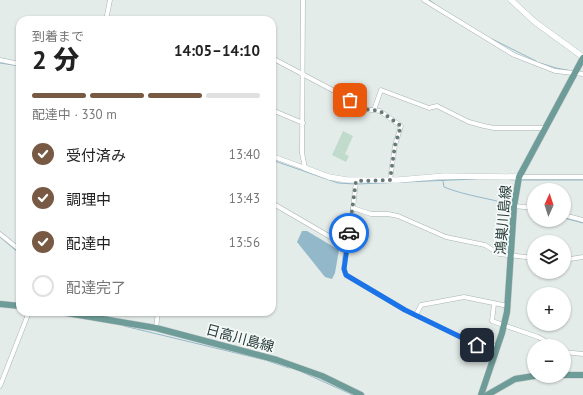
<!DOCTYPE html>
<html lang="ja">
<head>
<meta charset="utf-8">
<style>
  :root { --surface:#fff; --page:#f6f6f6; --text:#222; --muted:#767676; --line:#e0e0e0; --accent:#785a44 }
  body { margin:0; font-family:"PT Sans","Noto Sans JP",sans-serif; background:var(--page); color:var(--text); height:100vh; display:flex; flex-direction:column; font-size:15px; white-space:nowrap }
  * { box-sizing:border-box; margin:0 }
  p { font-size:13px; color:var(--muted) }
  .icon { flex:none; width:22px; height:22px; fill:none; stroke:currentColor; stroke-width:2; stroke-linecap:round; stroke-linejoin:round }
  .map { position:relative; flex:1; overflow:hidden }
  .drawer { position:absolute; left:16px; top:16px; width:260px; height:300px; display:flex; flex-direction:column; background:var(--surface); border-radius:12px; box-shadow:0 1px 3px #0004 }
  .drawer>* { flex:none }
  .needle { width:26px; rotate:3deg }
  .tools { position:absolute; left:527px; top:183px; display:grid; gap:8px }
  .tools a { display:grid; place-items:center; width:44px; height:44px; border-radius:50%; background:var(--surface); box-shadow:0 1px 3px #0004; font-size:20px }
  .pin { position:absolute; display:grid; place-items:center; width:34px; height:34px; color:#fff; margin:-17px; border-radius:8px; box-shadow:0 2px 6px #0006 }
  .courier { position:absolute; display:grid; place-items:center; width:40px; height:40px; margin:-20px; border:3px solid #1a73e8; border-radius:50%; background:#fff; color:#222; box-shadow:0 1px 5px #0007 }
  .head em { font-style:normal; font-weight:800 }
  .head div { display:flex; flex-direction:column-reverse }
  .head { display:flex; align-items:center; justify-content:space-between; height:68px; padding:0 16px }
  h1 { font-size:26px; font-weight:800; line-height:30px }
  .bar { display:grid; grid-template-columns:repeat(4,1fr); gap:6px 4px; align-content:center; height:48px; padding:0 16px }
  .bar i { height:5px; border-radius:3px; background:var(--line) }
  .bar .on { background:var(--accent) }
  .bar p { grid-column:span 4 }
  ol { padding:0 16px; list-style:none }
  li { display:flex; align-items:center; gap:12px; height:44px }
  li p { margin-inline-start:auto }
  li .icon { padding:4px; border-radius:50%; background:var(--accent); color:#fff; stroke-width:4 }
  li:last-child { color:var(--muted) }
  li i { width:22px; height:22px; border:2px solid var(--line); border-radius:50% }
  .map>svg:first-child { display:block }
  .green { fill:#c0dacc }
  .water { fill:#93b8ca }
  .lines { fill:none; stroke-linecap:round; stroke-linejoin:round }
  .stream { stroke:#93b8ca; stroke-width:1 }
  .street-casing { stroke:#a7b4b2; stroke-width:5 }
  .secondary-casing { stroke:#a1b3b0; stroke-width:6 }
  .primary-casing { stroke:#c2c8c8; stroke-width:7 }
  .street { stroke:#fff; stroke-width:4 }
  .secondary { stroke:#fff; stroke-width:5.5 }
  .primary { stroke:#6e9c98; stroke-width:6 }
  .done { stroke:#687a78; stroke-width:4; stroke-dasharray:0 7.2 }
  .route { stroke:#1a73e8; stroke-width:5 }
  .labels { text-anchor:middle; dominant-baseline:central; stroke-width:3.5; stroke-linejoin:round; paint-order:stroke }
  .street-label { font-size:14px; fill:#263c3a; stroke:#f5f9f7 }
</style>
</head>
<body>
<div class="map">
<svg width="583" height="395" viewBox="0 0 583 395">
  <rect width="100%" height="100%" fill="#e4ecea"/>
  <!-- green -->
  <path class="green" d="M343 131 353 136 345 154 349 156 346 162 332 155Z"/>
  <!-- water -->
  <g class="water">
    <circle cx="341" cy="228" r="6"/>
    <path d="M302 231H307L339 250 335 273 332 279 325 277 297 242Z"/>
  </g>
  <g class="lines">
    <!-- stream -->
    <g class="stream">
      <path d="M429 0 435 4"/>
      <path d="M492 39 536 61"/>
      <path d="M0 63 20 66"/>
      <path d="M540 63 556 68 572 71"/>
      <path d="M272 160 338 183 355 184"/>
      <path d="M496 179 516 180"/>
      <path d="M522 180H583"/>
      <path d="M443 181 444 187C466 196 489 198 512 205"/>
      <path d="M358 184 476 179"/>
      <path d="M526 209 534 211"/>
      <path d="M564 218 583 223"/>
      <path d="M0 237 20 254"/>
      <path d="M124 326 265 360"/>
      <path d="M268 361 289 368"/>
      <path d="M302 372 353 395"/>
    </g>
    <defs>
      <g id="street">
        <path d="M303 0 302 153 305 168"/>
        <path d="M424 0 514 55 555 71 583 74"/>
        <path d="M106 20 110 0"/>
        <path d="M272 58 342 95 364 109 380 111 401 126 395 145 390 180"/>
        <path d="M0 60 20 64"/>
        <path d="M272 110 303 123"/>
        <path d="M374 110 381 90 429 108 437 106 469 122 484 126 494 128H544"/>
        <path d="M272 156 305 168"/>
        <path d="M519 177H583"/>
        <path d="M356 181 353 208 371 214H388L398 216 446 237 485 245 499 254 534 258"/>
        <path d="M272 203 346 246 344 269 346 275 405 310 477 345 498 346"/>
        <path d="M514 206 534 208"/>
        <path d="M564 215 583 220"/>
        <path d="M0 234 20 250"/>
        <path d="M347 247 353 208"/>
        <path d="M564 260 583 257"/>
        <path d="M494 304 492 321 538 337 544 340 545 346"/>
        <path d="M416 315 421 305 464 297 508 306"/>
        <path d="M156 328 158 312"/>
        <path d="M564 352 583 354"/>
        <path d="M0 386 29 312"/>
      </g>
      <g id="secondary">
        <path d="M511 0 535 22 583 57"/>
        <path d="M305 168 329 177 347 180H398L445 176 519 177"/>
      </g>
      <g id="primary">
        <path d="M0 304 20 306"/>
        <path d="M61 312 156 328 277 360 322 376 361 395"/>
        <path d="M564 375H583"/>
        <path d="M481 395 502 333 507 312 514 206 519 177 583 58"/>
        <path d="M487 395 515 379 534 376"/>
      </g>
    </defs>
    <!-- street casing -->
    <use href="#street" class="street-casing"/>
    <!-- secondary casing -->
    <use href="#secondary" class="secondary-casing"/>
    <!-- primary casing -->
    <use href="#primary" class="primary-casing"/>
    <!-- street -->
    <use href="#street" class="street"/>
    <!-- secondary -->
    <use href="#secondary" class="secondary"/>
    <!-- primary -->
    <use href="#primary" class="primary"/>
  </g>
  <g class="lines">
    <!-- done -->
    <path class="done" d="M349 233 356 181 390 180 395 145 401 126 380 111 364 109 350 100"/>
    <!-- route -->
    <path class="route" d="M349 233 344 269 346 275 405 310 477 345"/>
  </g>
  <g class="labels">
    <!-- street labels -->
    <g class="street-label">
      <text transform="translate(503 220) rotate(-85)">鴻巣川島線</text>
      <text transform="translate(240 338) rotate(15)">日高川島線</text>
    </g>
  </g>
</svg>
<div class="tools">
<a><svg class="needle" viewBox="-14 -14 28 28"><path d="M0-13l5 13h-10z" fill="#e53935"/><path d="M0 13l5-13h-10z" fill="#767676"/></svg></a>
<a><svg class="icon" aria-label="layers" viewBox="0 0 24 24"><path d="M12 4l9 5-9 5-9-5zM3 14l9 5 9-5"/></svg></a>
<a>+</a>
<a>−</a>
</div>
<div class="pin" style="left:350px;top:100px;background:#ea580c"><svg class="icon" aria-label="bag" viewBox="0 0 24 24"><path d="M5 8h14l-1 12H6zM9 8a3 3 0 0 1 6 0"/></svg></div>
<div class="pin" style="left:477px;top:345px;background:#1f2937"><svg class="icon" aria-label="home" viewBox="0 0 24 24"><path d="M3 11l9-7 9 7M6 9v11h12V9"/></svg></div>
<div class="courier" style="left:349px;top:233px"><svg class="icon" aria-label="car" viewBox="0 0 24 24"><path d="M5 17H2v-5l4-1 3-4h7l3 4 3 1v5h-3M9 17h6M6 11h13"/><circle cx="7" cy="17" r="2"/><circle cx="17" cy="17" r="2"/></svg></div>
<section class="drawer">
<div class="head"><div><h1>2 分</h1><p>到着まで</p></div><em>14:05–14:10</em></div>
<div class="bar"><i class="on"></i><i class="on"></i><i class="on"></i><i></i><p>配達中 · 330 m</p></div>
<ol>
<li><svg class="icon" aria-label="check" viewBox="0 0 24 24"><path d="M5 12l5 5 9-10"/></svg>受付済み<p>13:40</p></li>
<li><svg class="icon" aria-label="check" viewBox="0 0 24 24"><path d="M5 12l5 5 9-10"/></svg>調理中<p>13:43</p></li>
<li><svg class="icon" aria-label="check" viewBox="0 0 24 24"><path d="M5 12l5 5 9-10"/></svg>配達中<p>13:56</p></li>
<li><i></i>配達完了</li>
</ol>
</section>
</div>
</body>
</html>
